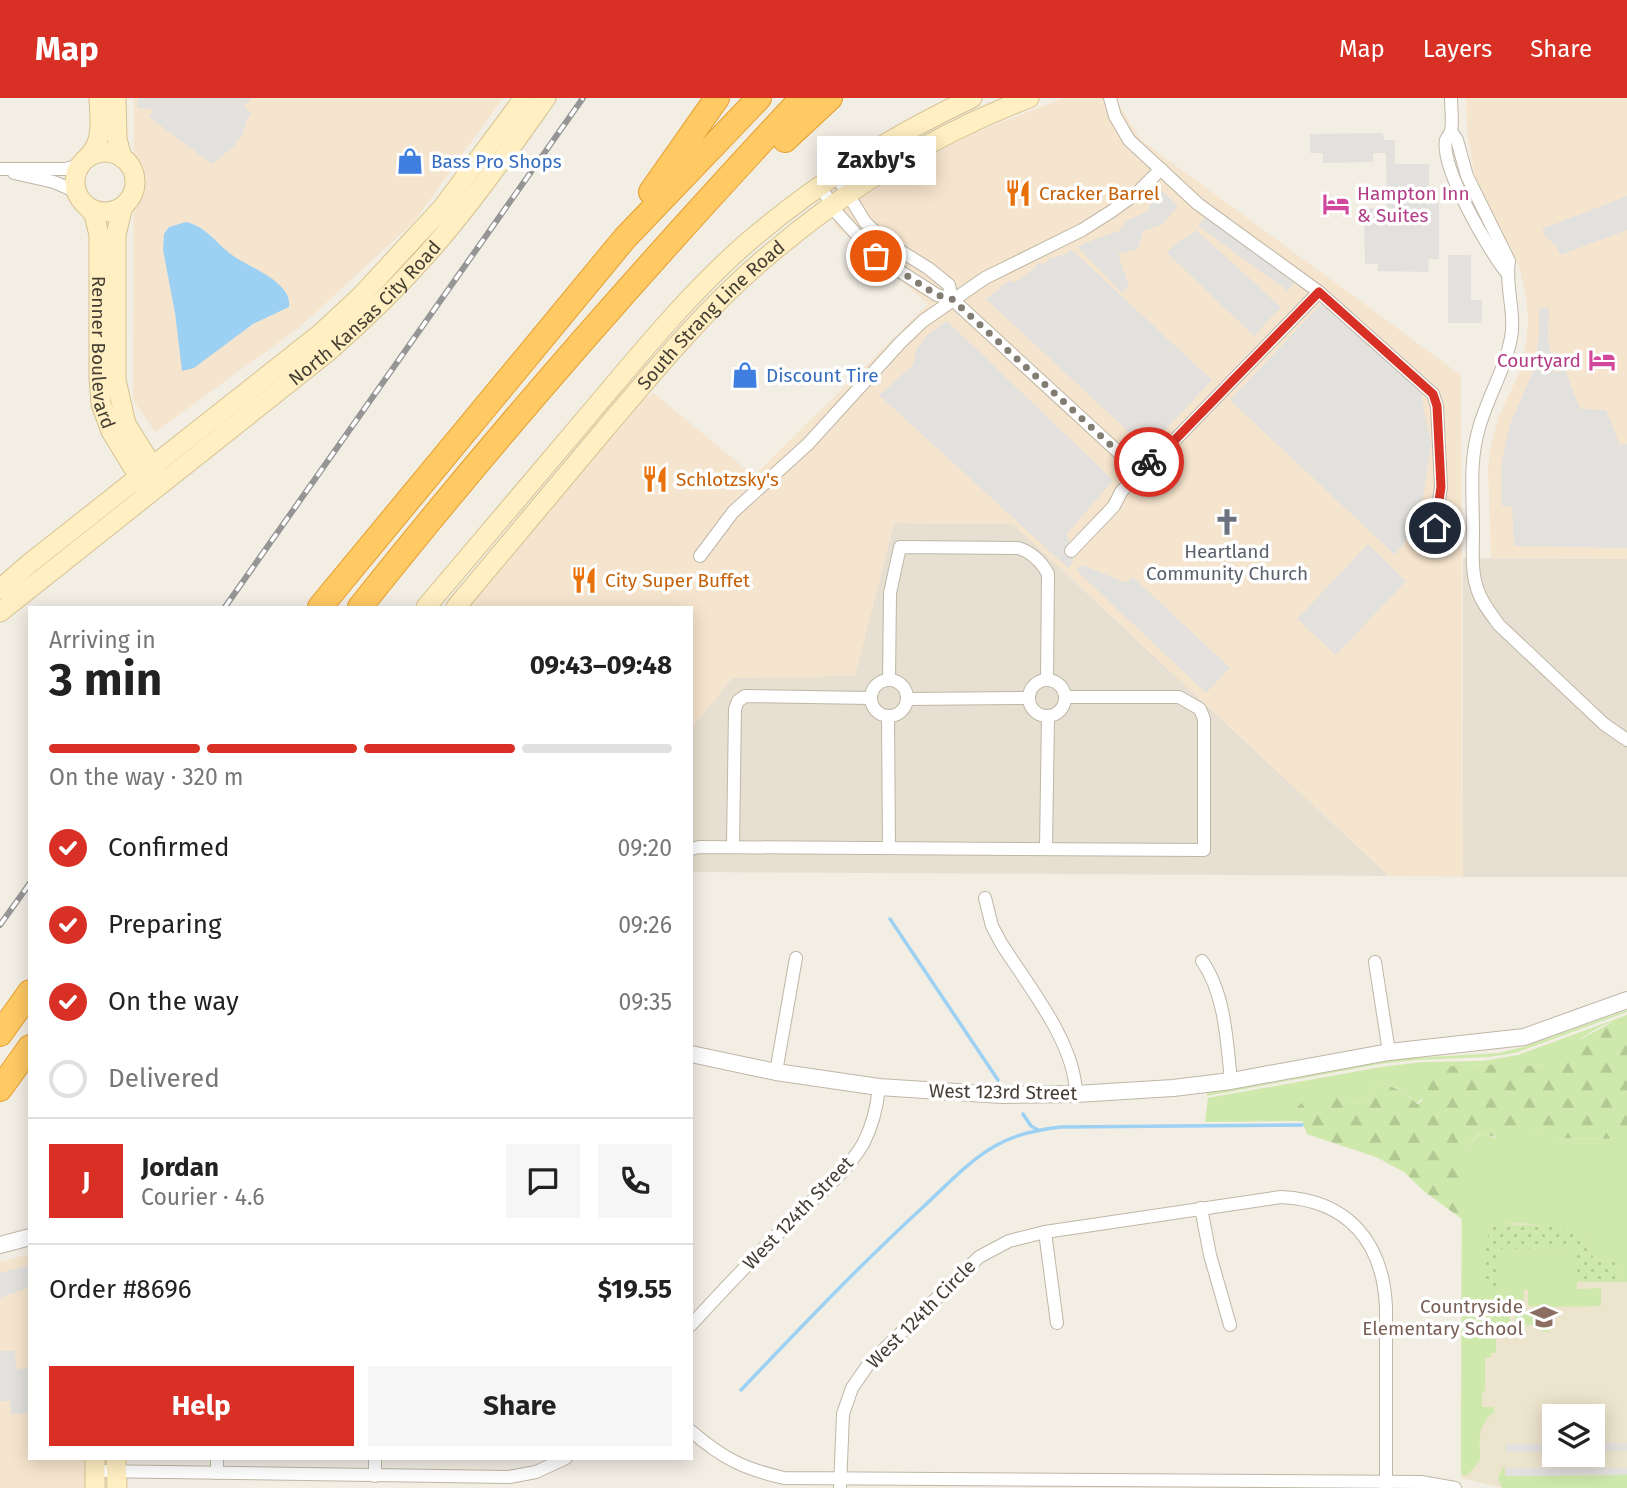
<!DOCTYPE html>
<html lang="en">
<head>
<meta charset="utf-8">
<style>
  :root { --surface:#fff; --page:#f6f6f6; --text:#222; --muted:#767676; --line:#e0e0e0; --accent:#d93025 }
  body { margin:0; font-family:"Fira Sans",sans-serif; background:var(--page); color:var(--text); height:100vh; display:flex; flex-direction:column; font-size:26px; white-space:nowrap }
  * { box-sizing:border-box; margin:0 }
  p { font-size:23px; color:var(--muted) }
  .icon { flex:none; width:38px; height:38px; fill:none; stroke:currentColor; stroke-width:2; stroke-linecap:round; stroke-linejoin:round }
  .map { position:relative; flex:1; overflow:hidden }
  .drawer { position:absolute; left:28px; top:508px; width:665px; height:854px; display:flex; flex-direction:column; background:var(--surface); border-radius:0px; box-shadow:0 4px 18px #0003 }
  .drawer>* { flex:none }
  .controls { position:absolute; left:1542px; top:1306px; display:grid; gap:14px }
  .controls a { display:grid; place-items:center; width:63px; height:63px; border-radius:0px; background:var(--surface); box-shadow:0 4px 18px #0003; font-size:35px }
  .pin { position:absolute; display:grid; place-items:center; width:60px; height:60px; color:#fff; margin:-30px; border:4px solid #fff; border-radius:50%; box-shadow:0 2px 7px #0007 }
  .courier { position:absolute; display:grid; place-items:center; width:70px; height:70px; margin:-35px; border:5px solid #d93025; border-radius:50%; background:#fff; color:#222; box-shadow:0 2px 9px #0007 }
  .bubble { position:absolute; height:49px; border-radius:0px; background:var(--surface); box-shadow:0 4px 18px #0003; font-size:23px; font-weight:700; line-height:49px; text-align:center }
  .head em { font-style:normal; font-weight:700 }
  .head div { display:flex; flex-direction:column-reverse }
  .head { display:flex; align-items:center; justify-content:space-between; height:119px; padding:0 21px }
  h1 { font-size:46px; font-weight:700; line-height:52px }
  .bar { display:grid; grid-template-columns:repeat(4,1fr); gap:10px 7px; align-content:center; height:84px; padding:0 21px }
  .bar i { height:9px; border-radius:5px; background:var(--line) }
  .bar .on { background:var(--accent) }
  .bar p { grid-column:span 4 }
  .line { display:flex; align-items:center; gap:18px; padding:0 21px; border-top:2px solid var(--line) }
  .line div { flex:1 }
  .round { display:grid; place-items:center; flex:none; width:74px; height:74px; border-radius:0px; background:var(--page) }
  ol { padding:0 21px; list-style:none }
  li { display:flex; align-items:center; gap:21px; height:77px }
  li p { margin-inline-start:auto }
  li .icon { padding:7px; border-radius:50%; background:var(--accent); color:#fff; stroke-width:4 }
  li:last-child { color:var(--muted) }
  li i { width:38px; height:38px; border:4px solid var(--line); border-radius:50% }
  .action { display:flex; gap:14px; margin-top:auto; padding:14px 21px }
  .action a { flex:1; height:80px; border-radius:0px; background:var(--accent); color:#fff; font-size:28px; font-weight:700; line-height:80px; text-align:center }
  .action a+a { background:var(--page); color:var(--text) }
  header { display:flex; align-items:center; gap:42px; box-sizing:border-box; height:98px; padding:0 35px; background:var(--accent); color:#fff }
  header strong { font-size:33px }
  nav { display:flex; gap:38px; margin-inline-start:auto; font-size:24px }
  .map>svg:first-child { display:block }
  .residential { fill:#e7e0d2 }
  .commercial { fill:#f6e5ce }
  .education { fill:#ede4cd; fill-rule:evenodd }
  .grass { fill:#cee9ab }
  .forest { fill:url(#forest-firs) }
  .park { fill:url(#park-dots) }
  .parking { fill:#e3e1dd }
  .water { fill:#9dd1f3 }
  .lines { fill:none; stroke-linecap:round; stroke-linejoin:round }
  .stream { stroke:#9dd1f3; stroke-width:3.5 }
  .minor-casing { stroke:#bfb6a6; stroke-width:14 }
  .tertiary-casing { stroke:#bfb6a6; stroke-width:18 }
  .secondary-casing { stroke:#d5c292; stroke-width:21 }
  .motorway-casing { stroke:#e49e2d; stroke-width:26 }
  .minor { stroke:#fff; stroke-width:12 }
  .tertiary { stroke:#fff; stroke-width:16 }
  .secondary { stroke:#ffefc2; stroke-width:19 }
  .motorway { stroke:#ffc963; stroke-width:24 }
  .rail-casing { stroke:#959595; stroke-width:6 }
  .rail { stroke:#fff; stroke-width:3.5; stroke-dasharray:10; stroke-linecap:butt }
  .done { stroke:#827c72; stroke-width:7; stroke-dasharray:0 12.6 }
  .route { stroke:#d93025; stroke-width:9 }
  .labels { text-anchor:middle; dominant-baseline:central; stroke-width:7; stroke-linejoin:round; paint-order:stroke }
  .shop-label { font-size:19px; fill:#366cbe; stroke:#fff; text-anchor:start }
  .food-label { font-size:19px; fill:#c56008; stroke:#fff; text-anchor:start }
  .hotel-label { font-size:19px; fill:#b23c85; stroke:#fff; text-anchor:start }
  .street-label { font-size:19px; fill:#453e34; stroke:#fff }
  .worship-label { font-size:19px; fill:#5b616d; stroke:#fff }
  .education-label { font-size:19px; fill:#785e54; stroke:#fff; text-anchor:end }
</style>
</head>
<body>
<header>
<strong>Map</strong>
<nav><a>Map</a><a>Layers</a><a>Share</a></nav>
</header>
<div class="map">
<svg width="1627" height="1390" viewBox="0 0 1627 1390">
  <defs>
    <pattern id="forest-firs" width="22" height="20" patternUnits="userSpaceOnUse" patternTransform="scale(1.75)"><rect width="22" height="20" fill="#cee9ab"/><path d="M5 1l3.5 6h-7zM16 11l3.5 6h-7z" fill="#b2c994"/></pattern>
    <pattern id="park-dots" width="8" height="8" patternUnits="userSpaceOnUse" patternTransform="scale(1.75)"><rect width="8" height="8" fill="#cee9ab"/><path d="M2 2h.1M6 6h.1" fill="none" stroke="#b2c994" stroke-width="1.8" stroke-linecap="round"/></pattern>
  </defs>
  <rect width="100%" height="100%" fill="#f3eee4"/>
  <!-- residential -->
  <g class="residential">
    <path d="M894 425 1013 426 1389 778 691 774V631L732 580 855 577Z"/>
    <path d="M1463 460 1627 461V779H1463Z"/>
  </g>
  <!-- commercial -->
  <g class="commercial">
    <path d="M134 0H503L414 124 300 229 155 334 133 302Z"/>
    <path d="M1064 0H1115L1141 42 1461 277 1463 779 1389 778 1013 426 894 425 855 578 732 580 691 631V509H468L644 300 654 295 754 378 928 206 834 127 837 115 853 104 968 37Z"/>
    <path d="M1466 0H1627V461L1491 460 1488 369 1491 346 1499 318 1519 275 1526 245 1528 222 1526 199 1520 172 1511 150 1483 101 1475 80 1467 33Z"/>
    <path d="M30 1156V1360H84L85 1390H0V1164Z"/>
  </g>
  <!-- education -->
  <path class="education" d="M1627 1041V1390H1503L1461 1380 1462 1054ZM1554 1318H1592V1356H1554Z"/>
  <!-- grass -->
  <g class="grass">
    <path d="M1627 912V914L1515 955 1489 959 1415 962 1380 966 1207 998V995L1261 987 1395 961 1499 955 1523 949Z"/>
    <path d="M1627 917V923C1601 918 1563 958 1539 967 1529 971 1482 966 1467 966L1459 967 1416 1006C1409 994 1393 989 1380 983L1372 989 1368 1002 1358 1006 1347 1005 1302 1020 1303 1023 1205 1024 1208 1000 1381 969 1422 964 1482 963 1518 957Z"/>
    <path d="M1531 1029 1544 1040 1627 1041V1184H1618L1617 1164 1594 1162 1587 1140C1554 1128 1523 1121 1488 1128L1496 1191V1151L1577 1150V1191L1601 1190V1208L1550 1209 1549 1234H1544L1541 1232V1209L1528 1208V1192L1524 1191 1523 1208H1511L1510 1227H1496V1255H1491V1259L1485 1260V1293L1482 1294V1309H1493L1495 1313C1476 1330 1480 1339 1480 1363L1466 1378 1461 1376 1462 1054 1481 1035 1495 1040Z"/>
    <rect x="1515" y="1213" width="21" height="14"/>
    <path d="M1503 1369 1505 1370 1506 1378 1627 1377V1390H1502L1498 1379Z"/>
  </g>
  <!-- forest -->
  <path class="forest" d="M1618 921 1627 923V1041L1544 1040 1531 1029 1511 1043 1480 1035 1462 1054V1121L1425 1094 1404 1074 1376 1059 1307 1036 1297 1009 1305 1002 1340 994 1347 1005 1358 1006 1368 1002 1372 989 1380 983 1405 995 1417 1006 1422 1003 1427 972 1467 966 1538 968 1568 948Z"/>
  <!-- park -->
  <path class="park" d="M1500 1126 1555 1128 1587 1140 1594 1162 1617 1164 1618 1184H1577L1576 1150 1497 1151V1191H1484L1485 1150 1488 1149V1128Z"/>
  <!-- parking -->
  <g class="parking">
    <path d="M138 0H252L244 9 252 15 247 22 242 37 232 50 212 66 149 19 153 14 152 11 137 10Z"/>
    <path d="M1383 35 1384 42H1395V66H1429V92H1439V161H1429L1428 174 1378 173V166H1365L1364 110H1387L1386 55H1373V64L1323 65V55H1310V36Z"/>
    <path d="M1159 90 1178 108 1163 126 1143 133 1138 151 1118 156 1129 188 1122 195 1078 149 1085 145 1119 133 1128 122 1148 113 1153 96Z"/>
    <path d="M1627 98V132L1560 157 1557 149 1545 138 1542 131Z"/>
    <path d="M1209 114 1298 179 1288 193 1198 128Z"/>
    <path d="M1196 132 1281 209 1254 238 1167 155 1178 144 1192 136Z"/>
    <path d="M1071 151 1212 282 1162 335 1144 348 986 201 1010 182 1014 185 1033 172 1039 164 1043 167 1050 160 1065 157Z"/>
    <path d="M1448 157H1471V202H1482V225H1448Z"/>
    <path d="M1322 205 1420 291 1431 346 1423 400 1418 406V426L1395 457 1230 302Z"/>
    <path d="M1549 209 1548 241 1555 275 1565 272 1580 311 1606 312 1620 347 1627 346V450L1514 448 1512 408H1502V361L1510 326 1533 274 1539 239V210Z"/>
    <path d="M947 223 1113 382 1067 436 1074 463 1068 470 879 297 913 267 917 250 927 237Z"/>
    <path d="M1368 446 1406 483 1336 557 1297 521Z"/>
    <path d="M1083 467 1126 485 1133 479 1230 570 1206 595 1076 472Z"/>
    <path d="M30 1167V1189L0 1200V1175Z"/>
    <path d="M0 1253H15L16 1271 30 1270V1315L11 1316 10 1303H0Z"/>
    <rect x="1593" y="1345" width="34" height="8"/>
    <rect x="1506" y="1346" width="48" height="8"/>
    <path d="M1505 1370H1627V1377L1505 1378Z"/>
  </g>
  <!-- water -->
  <path class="water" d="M186 124C208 129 218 148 235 159 251 170 293 185 289 209L253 226 194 270 182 273 175 215 163 152 164 136 169 129Z"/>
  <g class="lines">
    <!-- stream -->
    <g class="stream">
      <path d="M890 821 998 982"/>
      <path d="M1023 1016 1031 1028 1038 1032"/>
      <path d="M741 1292C800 1230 859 1168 922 1110 945 1089 967 1064 995 1048 1016 1036 1037 1032 1061 1029L1302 1027"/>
    </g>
    <defs>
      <g id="minor">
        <path d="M1110 0 1115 18 1129 42 1198 106 1319 194 1433 296 1437 308 1441 389 1435 430"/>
        <path d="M1451 0C1451 10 1453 23 1451 33 1450 36 1447 39 1446 42 1440 69 1489 153 1507 175"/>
        <path d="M1451 33 1457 42 1467 78 1509 163C1505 186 1514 209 1512 233 1508 267 1488 297 1479 330 1469 363 1473 397 1473 432 1473 451 1471 472 1477 490 1481 504 1491 516 1499 527L1604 626 1627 642"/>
        <path d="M0 71H65L80 67"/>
        <path d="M14 75 54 84 77 94"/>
        <path d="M836 77 865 124 886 144 928 170 949 187 952 201"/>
        <path d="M820 88 837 115 876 158 937 197 952 201 1140 374"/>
        <path d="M1071 453 1114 408 1121 394 1153 359 1166 351 1319 194"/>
        <path d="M700 458 733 414 808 346 900 245 923 223 985 180 1082 132 1112 113 1138 94 1161 71"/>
        <circle cx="1047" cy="600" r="18"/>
        <path d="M889 582 890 495 900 449 1018 450C1030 453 1042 464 1048 476L1047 581"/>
        <circle cx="889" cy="600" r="18"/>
        <path d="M907 601 1029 600"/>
        <path d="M888 618 889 750"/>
        <path d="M733 749 735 611 738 603 745 598 871 600"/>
        <path d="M691 751 699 749 1204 752V621L1200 611 1179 599H1065"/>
        <path d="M1046 751 1048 618"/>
        <path d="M985 800 992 828 1001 845C1028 888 1075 944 1076 996"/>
        <path d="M1202 863C1225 895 1227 944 1231 983"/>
        <path d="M1375 864 1389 954"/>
        <path d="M776 974 796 860"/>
        <path d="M1201 1110 1210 1157 1230 1227"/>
        <path d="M1045 1134 1057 1225"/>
        <path d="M691 1227C724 1191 758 1155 793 1121 816 1098 846 1075 863 1046 873 1027 877 1010 879 989"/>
        <path d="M691 1333C722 1360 744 1371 784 1380L1421 1384 1455 1390"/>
        <path d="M217 1360V1375"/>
        <path d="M375 1360V1378"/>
        <path d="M95 1373 509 1379 536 1374 566 1360"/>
        <path d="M840 1390 843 1316 852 1290 868 1267 979 1159 1009 1143 1045 1134 1281 1099C1348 1102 1383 1144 1386 1209V1390"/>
      </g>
      <g id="tertiary">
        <path d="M691 956 776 974 879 989 1002 997 1076 996 1173 990 1231 983 1389 954 1524 939 1627 902"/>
        <path d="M0 1147 30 1139"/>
      </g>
      <g id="secondary">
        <path d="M116 0 117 41 122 60"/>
        <circle cx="105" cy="84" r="30"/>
        <path d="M87 60C104 44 100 23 99 0"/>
        <path id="s1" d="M84 105 94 116 99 137V280L101 306 111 333 145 389"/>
        <path d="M123 108 116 137V282L126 326 159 379"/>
        <path d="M0 491 30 465 320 236 360 199 443 109 524 0"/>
        <path d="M426 509C481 444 536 379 591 314 641 255 690 194 749 143 817 85 891 38 972 0"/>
        <path id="s2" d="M456 509C506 450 555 390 605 331 655 272 705 211 764 161 843 93 932 37 1029 0"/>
        <path id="s3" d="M0 514 330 252C365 221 398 189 429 154 472 105 509 52 546 0"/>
        <path d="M95 1360V1390"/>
        <path d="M116 1360 117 1390"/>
      </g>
      <g id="motorway">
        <path d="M785 42 830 0"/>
        <path d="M651 94 717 0"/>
        <path d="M320 509 625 140 759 0"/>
        <path d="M360 509C500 333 649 164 802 0"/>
        <path d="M0 936 30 894"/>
        <path d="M0 991 30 949"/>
      </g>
    </defs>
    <!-- minor casing -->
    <use href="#minor" class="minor-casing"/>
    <!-- tertiary casing -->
    <use href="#tertiary" class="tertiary-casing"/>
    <!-- secondary casing -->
    <use href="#secondary" class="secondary-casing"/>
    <!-- motorway casing -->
    <use href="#motorway" class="motorway-casing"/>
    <!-- minor -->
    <use href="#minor" class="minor"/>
    <!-- tertiary -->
    <use href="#tertiary" class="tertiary"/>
    <!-- secondary -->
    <use href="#secondary" class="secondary"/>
    <!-- motorway -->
    <use href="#motorway" class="motorway"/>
    <defs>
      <g id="rail">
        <path d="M225 509 583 0"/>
        <path d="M0 827 30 785"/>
      </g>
    </defs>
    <!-- rail casing -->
    <use href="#rail" class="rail-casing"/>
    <!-- rail -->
    <use href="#rail" class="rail"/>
  </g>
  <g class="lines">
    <!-- done -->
    <path class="done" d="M876 158 937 197 952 201 1140 374 1149 364"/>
    <!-- route -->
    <path class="route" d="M1149 364 1166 351 1319 194 1433 296 1437 308 1441 389 1435 430"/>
  </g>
  <!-- icons -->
  <defs>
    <symbol id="shop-bare" viewBox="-9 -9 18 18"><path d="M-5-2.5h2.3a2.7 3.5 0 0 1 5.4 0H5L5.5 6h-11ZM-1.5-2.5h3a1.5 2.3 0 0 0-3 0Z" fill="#3f7fe0" stroke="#fff" stroke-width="2.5" paint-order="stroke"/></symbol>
    <symbol id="restaurant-bare" viewBox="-9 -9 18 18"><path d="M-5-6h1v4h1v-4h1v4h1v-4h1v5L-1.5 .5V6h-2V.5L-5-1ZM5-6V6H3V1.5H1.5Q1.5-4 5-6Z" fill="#e8710a" stroke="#fff" stroke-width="2.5" paint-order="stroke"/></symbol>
    <symbol id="hotel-bare" viewBox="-9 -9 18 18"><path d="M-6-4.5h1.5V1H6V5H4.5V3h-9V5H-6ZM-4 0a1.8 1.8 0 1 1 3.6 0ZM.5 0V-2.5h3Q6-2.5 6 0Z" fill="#d1479c" stroke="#fff" stroke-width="2.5" paint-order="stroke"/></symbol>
    <symbol id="church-bare" viewBox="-9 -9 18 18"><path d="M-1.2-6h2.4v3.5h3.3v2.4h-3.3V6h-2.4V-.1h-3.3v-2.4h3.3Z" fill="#6b7280" stroke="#fff" stroke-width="2.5" paint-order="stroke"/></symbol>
    <symbol id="school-bare" viewBox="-9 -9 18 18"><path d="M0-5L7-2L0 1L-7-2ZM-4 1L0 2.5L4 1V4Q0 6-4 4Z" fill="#8d6e63" stroke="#fff" stroke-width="2.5" paint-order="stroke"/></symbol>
  </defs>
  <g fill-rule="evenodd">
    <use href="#shop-bare" x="391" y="44" width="38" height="38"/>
    <use href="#restaurant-bare" x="999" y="76" width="38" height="38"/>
    <use href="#hotel-bare" x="1317" y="87" width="38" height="38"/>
    <use href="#hotel-bare" x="1583" y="243" width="38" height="38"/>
    <use href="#shop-bare" x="726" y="258" width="38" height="38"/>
    <use href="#restaurant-bare" x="636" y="362" width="38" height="38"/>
    <use href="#church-bare" x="1208" y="405" width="38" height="38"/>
    <use href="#restaurant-bare" x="565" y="463" width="38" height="38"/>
    <use href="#school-bare" x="1525" y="1200" width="38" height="38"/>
  </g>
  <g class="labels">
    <!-- shop labels -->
    <g class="shop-label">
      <text x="431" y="63">Bass Pro Shops</text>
      <text x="766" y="277">Discount Tire</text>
    </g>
    <!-- food labels -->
    <g class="food-label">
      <text x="1039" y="95">Cracker Barrel</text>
      <text x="676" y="381">Schlotzsky's</text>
      <text x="605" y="482">City Super Buffet</text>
    </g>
    <!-- hotel labels -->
    <g class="hotel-label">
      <text x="1357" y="95">Hampton Inn<tspan x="1357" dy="22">&amp; Suites</tspan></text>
      <text x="1581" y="262" text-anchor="end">Courtyard</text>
    </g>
    <!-- street labels -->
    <g class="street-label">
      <text stroke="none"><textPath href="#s3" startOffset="472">North Kansas City Road</textPath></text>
      <text stroke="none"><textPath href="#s2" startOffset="388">South Strang Line Road</textPath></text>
      <text stroke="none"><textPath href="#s1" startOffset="154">Renner Boulevard</textPath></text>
      <text transform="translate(1003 994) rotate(1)">West 123rd Street</text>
      <text transform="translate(798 1115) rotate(-46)">West 124th Street</text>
      <text transform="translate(921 1216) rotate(-45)">West 124th Circle</text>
    </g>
    <!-- worship labels -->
    <g class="worship-label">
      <text x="1227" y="453">Heartland<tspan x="1227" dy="22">Community Church</tspan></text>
    </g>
    <!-- education labels -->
    <g class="education-label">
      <text x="1523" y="1208">Countryside<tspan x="1523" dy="22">Elementary School</tspan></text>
    </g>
  </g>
</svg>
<div class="controls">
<a><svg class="icon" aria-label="layers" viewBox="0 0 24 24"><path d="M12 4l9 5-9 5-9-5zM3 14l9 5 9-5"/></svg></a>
</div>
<div class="pin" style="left:876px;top:158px;background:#ea580c"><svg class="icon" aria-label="bag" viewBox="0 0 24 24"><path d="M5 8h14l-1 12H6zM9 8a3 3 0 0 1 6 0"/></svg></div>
<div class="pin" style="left:1435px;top:430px;background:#1f2937"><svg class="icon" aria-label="home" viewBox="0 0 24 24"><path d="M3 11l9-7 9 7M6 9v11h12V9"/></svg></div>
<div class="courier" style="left:1149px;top:364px"><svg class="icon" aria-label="bike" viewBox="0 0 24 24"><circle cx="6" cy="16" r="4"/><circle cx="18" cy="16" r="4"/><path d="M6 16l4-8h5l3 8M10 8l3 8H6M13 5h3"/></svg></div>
<div class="bubble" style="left:817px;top:38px;width:119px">Zaxby's</div>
<section class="drawer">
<div class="head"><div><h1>3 min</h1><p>Arriving in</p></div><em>09:43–09:48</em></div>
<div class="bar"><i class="on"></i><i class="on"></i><i class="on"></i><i></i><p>On the way · 320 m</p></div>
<ol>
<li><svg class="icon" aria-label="check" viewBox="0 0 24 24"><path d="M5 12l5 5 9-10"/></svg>Confirmed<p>09:20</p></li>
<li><svg class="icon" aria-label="check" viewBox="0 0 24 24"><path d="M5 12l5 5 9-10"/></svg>Preparing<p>09:26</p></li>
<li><svg class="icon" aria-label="check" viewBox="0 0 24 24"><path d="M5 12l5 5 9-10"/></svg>On the way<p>09:35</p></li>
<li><i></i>Delivered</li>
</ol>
<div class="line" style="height:126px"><b class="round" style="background:var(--accent);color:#fff">J</b><div><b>Jordan</b><p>Courier · 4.6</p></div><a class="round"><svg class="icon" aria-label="chat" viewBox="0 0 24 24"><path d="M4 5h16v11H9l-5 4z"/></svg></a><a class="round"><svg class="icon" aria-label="phone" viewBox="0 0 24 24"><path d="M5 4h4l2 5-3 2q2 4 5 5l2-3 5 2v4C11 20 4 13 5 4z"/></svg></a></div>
<div class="line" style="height:91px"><div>Order #8696</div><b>$19.55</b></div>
<div class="action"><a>Help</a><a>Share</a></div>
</section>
</div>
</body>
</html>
